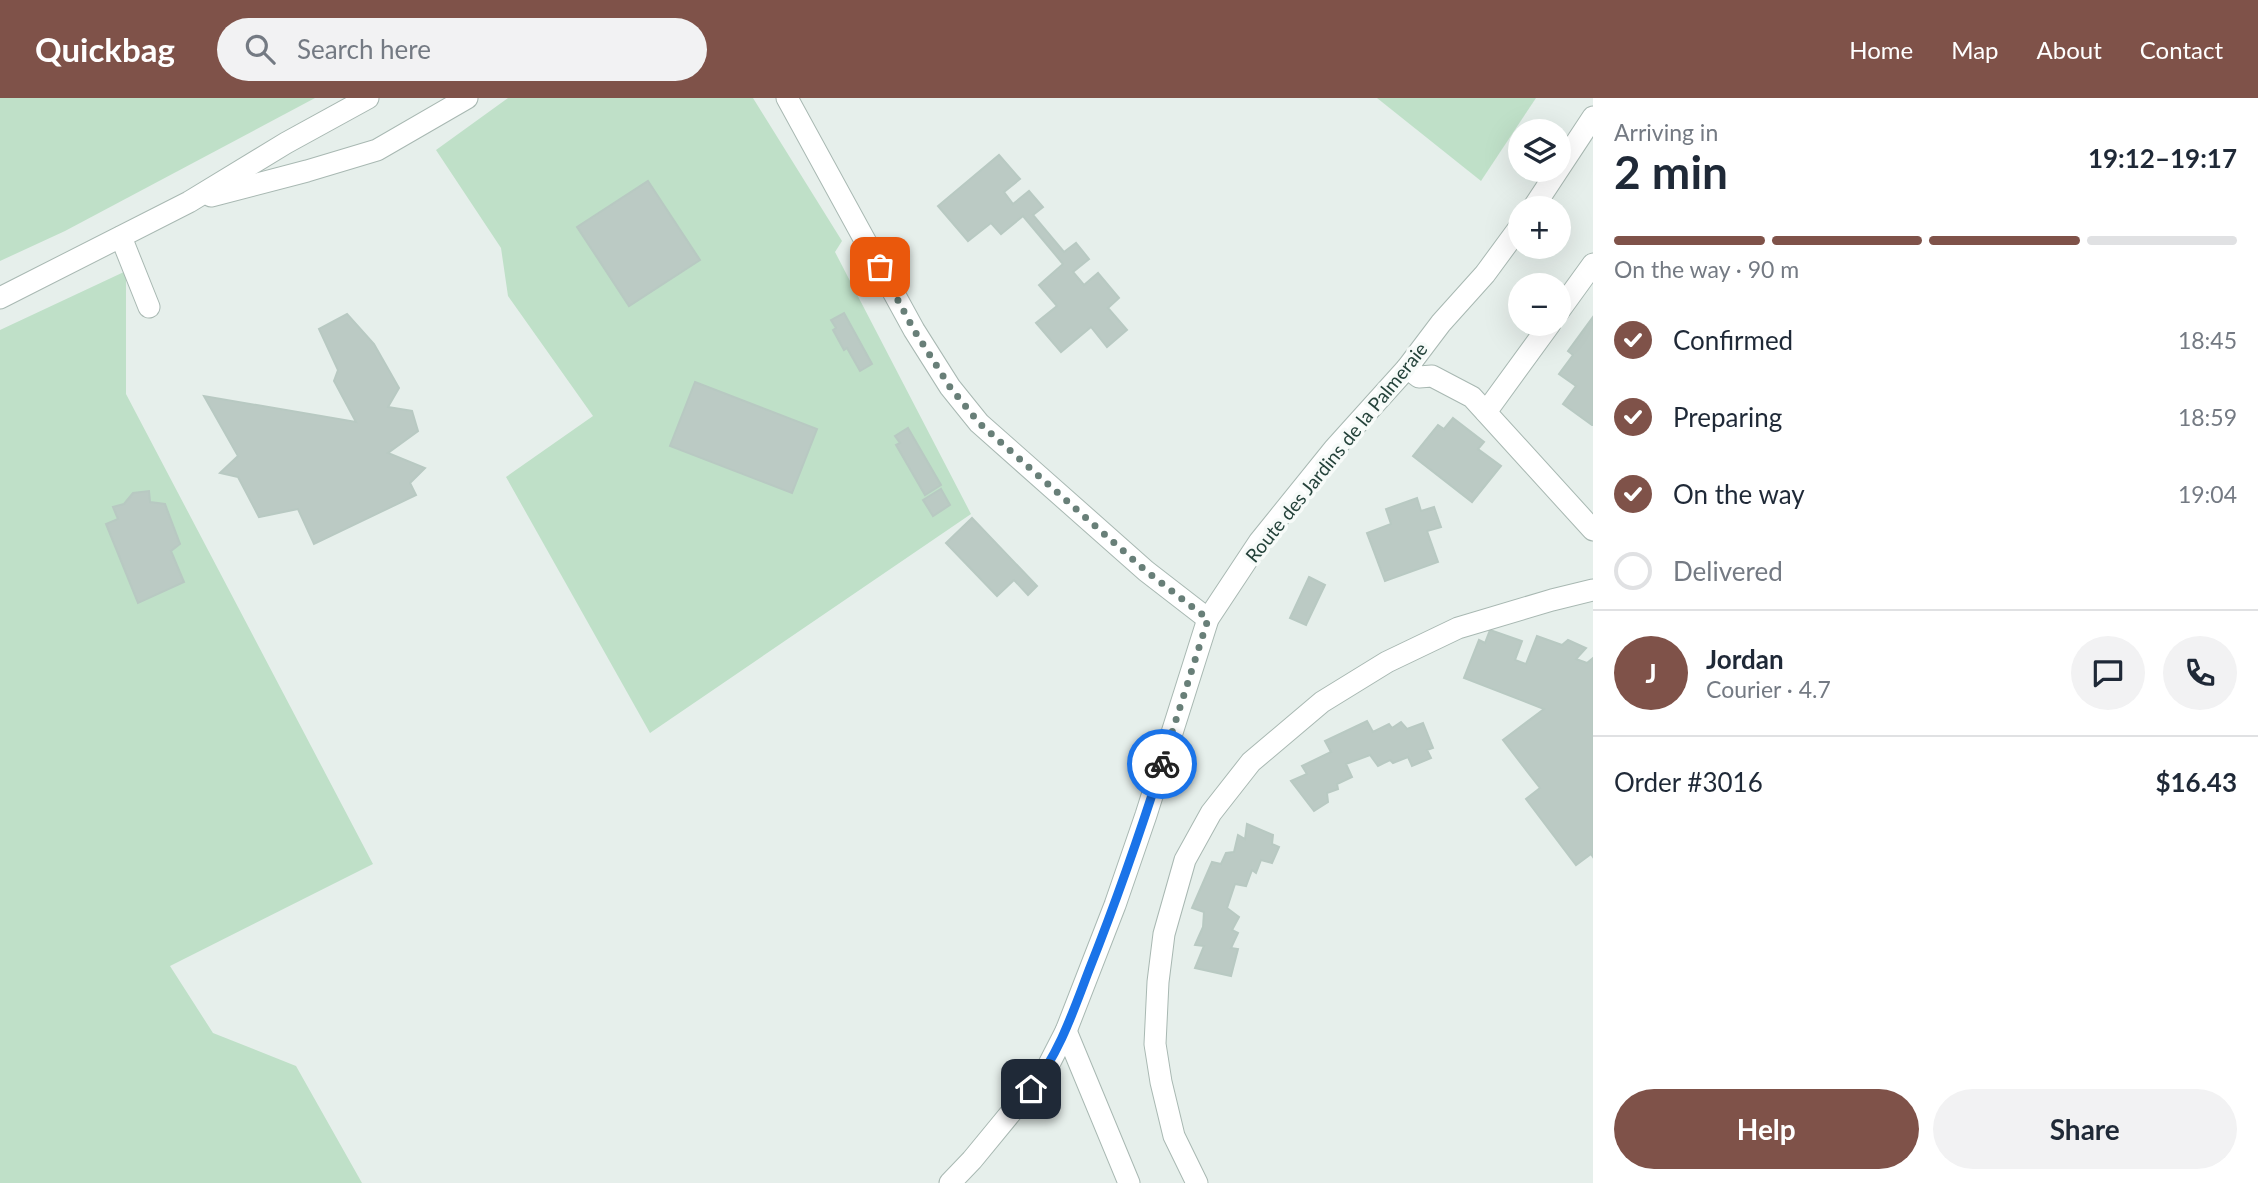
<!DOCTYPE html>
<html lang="en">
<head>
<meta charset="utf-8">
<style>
  :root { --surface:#fff; --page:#f2f2f3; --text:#1f2937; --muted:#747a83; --line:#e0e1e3; --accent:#7f5249 }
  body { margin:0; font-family:Lato,sans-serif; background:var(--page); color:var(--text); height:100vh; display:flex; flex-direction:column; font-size:26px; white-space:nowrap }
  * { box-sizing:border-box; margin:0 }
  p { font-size:23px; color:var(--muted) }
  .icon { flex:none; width:38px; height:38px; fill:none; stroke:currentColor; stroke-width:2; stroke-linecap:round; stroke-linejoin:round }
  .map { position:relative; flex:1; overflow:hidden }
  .details { display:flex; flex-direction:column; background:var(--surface); width:665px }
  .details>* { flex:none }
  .buttons { position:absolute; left:1508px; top:21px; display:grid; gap:14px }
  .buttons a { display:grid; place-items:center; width:63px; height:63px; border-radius:50%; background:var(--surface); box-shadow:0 7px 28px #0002; font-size:35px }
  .pin { position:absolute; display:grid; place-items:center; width:60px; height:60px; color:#fff; margin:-30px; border-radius:14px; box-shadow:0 4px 10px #0006 }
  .courier { position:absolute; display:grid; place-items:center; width:70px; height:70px; margin:-35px; border:5px solid #1a73e8; border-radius:50%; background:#fff; color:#222; box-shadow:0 2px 9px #0007 }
  .overview em { font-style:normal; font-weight:700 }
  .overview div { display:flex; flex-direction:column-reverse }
  .overview { display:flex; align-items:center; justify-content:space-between; height:119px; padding:0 21px }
  h1 { font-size:46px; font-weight:700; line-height:52px }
  .bar { display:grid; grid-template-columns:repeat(4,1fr); gap:10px 7px; align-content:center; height:84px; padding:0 21px }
  .bar i { height:9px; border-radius:5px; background:var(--line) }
  .bar .on { background:var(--accent) }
  .bar p { grid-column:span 4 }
  .line { display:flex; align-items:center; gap:18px; padding:0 21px; border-top:2px solid var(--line) }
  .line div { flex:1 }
  .round { display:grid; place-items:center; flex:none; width:74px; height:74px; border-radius:37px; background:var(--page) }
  ol { padding:0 21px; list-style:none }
  li { display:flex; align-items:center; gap:21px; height:77px }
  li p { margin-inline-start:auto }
  li .icon { padding:7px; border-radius:50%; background:var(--accent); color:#fff; stroke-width:4 }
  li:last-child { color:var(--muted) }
  li i { width:38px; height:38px; border:4px solid var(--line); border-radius:50% }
  .button { display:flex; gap:14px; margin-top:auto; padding:14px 21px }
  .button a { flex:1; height:80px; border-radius:42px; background:var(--accent); color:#fff; font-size:28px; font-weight:700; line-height:80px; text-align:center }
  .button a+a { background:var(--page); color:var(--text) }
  header { display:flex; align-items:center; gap:42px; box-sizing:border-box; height:98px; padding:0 35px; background:var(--accent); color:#fff }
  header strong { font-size:33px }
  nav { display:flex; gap:38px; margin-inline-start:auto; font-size:24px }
  .search { width:490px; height:63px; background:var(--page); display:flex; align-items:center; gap:18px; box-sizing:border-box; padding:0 24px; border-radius:38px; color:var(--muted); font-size:26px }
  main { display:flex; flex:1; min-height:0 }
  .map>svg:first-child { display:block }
  .green { fill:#bfe0c8 }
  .building { fill:#bbcac4; stroke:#b8c9c2; stroke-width:2 }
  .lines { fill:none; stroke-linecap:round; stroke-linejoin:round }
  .minor-casing { stroke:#a8b8b2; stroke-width:23 }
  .minor { stroke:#fff; stroke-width:21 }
  .done { stroke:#687f78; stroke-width:7; stroke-dasharray:0 12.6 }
  .route { stroke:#1a73e8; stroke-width:9 }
  .labels { text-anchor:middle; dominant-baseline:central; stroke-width:7; stroke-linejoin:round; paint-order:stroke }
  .street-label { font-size:19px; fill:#24423a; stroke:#f7fbf9 }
</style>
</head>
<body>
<header>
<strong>Quickbag</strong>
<div class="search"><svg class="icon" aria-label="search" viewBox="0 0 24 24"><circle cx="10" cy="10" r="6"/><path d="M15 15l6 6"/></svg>Search here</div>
<nav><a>Home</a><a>Map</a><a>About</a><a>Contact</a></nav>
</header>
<main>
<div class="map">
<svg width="1593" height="1085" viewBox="0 0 1593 1085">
  <rect width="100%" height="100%" fill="#e6efeb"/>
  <!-- green -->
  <g class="green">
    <path d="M0 0H315L65 133 0 163Z"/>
    <path d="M508 0H753L842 143 835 154 971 416 650 635 506 379 593 318 508 198 501 150 436 52Z"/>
    <path d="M1377 0H1536L1481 83Z"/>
    <path d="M126 173V296L373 766 170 868 213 935 296 968 362 1085H0V232Z"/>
  </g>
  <!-- building -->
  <g class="building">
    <path d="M999 57 1020 81 1004 94 1013 106 1029 93 1043 109 1033 117 1064 154 1076 145 1089 161 1073 174 1084 187 1098 175 1119 200 1108 210 1127 232 1107 249 1091 229 1061 254 1036 225 1057 208 1039 187 1063 166 1023 118 1001 136 991 125 968 143 938 108Z"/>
    <path d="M648 83 700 162 629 208 577 129Z"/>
    <path d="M844 215 872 266 860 273 847 250 844 252 833 232 836 230 831 222Z"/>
    <path d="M347 216 374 246 399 290 388 309 412 313 418 333 388 355 425 370 410 385 416 397 314 446 298 411 259 419 238 379 220 375 238 358 204 298 356 324 334 283 338 272 319 231Z"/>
    <path d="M1593 219V327H1592L1563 306 1576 288 1559 276 1573 257 1568 253Z"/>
    <path d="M695 284 817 331 792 395 670 348Z"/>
    <path d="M1453 320 1484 344 1478 351 1501 368 1472 404 1413 358 1438 327 1444 331Z"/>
    <path d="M908 330 941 387 925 397 896 347 900 345 895 338Z"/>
    <path d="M941 391 950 407 933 418 923 402Z"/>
    <path d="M149 393 150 404 165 406 180 446 171 453 184 484 138 505 106 426 118 421 113 409 124 406 133 395Z"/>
    <path d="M1417 400 1421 413 1434 409 1441 429 1427 433 1438 464 1385 483 1367 435 1391 426 1386 411Z"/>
    <path d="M972 420 1037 488 1028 497 1014 482 997 498 946 445Z"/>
    <path d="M1309 479 1325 487 1306 527 1290 520Z"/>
    <path d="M1490 532 1522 543 1515 562 1526 566 1537 538 1562 547 1568 542 1586 550 1576 561 1587 565 1593 560V759L1591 756 1576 767 1526 701 1540 690 1503 642 1544 611 1464 580 1479 542 1485 545Z"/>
    <path d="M1367 623 1373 634 1389 626 1392 630 1401 624 1407 631 1423 625 1433 650 1427 652 1431 660 1412 668 1408 659 1393 665 1390 662 1378 668 1370 657 1346 666 1352 679 1337 686 1338 691 1327 695 1328 704 1314 713 1291 683 1307 676 1302 668 1331 654 1325 643Z"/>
    <path d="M1247 726 1273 737 1272 746 1279 749 1272 765 1261 762 1256 775 1252 772 1246 788 1235 786 1227 810 1239 819 1232 832 1238 835 1231 850 1238 851 1231 878 1195 870 1204 848 1195 847 1203 829 1204 814 1192 810 1212 764 1221 766 1226 755 1234 754 1238 737 1245 741Z"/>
  </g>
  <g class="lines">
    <defs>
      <g id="minor">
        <path d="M787 0 914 232 950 289 979 325 1146 473 1208 521"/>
        <path d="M211 98 307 73 377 52 467 0"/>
        <path d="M1533 110 1593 19"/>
        <path d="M121 139 149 209"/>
        <path d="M0 200 189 104 286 45 368 0"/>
        <path d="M1559 213 1593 166"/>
        <path d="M1407 270 1419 279 1432 278 1472 299 1593 432"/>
        <path d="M1486 314 1550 226"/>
        <path d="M1066 933 1129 1085"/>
        <path d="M950 1085 972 1062 1046 972 1066 933 1115 807 1146 717 1208 521 1259 444 1334 351 1407 270 1441 225 1485 176 1521 127"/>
        <path d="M1197 1085 1174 1038 1161 984 1155 946 1158 884 1164 836 1185 762 1211 715 1251 664 1322 604 1387 564 1458 530 1552 502 1593 492"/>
      </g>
    </defs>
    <!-- minor casing -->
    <use href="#minor" class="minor-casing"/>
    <!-- minor -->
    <use href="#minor" class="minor"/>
  </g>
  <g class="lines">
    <!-- done -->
    <path class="done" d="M880 169 914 232 950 289 979 325 1146 473 1208 521 1162 666"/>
    <!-- route -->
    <path class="route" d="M1031 991C1059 956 1073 914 1089 872 1116 804 1140 735 1162 666"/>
  </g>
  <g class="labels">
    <!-- street labels -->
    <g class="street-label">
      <text transform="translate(1336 354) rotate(-51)">Route des Jardins de la Palmeraie</text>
    </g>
  </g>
</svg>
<div class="buttons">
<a><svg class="icon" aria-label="layers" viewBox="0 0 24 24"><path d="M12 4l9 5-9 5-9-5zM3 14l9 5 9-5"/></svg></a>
<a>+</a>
<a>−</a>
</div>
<div class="pin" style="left:880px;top:169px;background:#ea580c"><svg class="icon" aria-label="bag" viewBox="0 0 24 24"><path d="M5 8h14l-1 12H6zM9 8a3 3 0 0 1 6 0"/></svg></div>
<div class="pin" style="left:1031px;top:991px;background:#1f2937"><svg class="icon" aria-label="home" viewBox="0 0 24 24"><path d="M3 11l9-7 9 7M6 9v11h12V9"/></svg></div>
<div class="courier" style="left:1162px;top:666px"><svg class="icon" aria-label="bike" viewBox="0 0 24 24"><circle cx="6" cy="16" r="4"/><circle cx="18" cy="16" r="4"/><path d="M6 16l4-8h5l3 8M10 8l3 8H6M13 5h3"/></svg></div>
</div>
<section class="details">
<div class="overview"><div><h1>2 min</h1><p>Arriving in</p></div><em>19:12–19:17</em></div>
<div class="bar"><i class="on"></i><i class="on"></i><i class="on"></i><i></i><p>On the way · 90 m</p></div>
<ol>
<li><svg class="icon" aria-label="check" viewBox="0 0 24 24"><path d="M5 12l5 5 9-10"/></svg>Confirmed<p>18:45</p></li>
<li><svg class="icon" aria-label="check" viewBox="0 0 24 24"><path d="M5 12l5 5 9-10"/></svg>Preparing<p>18:59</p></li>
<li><svg class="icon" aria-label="check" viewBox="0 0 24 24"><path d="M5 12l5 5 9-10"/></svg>On the way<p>19:04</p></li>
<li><i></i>Delivered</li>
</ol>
<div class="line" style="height:126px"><b class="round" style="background:var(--accent);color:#fff">J</b><div><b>Jordan</b><p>Courier · 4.7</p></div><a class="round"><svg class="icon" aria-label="chat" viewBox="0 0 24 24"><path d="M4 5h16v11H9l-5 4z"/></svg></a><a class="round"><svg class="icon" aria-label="phone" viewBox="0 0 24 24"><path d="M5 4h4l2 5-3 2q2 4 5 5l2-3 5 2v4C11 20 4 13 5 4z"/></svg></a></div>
<div class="line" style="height:91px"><div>Order #3016</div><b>$16.43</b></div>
<div class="button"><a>Help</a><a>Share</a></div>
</section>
</main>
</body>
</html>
